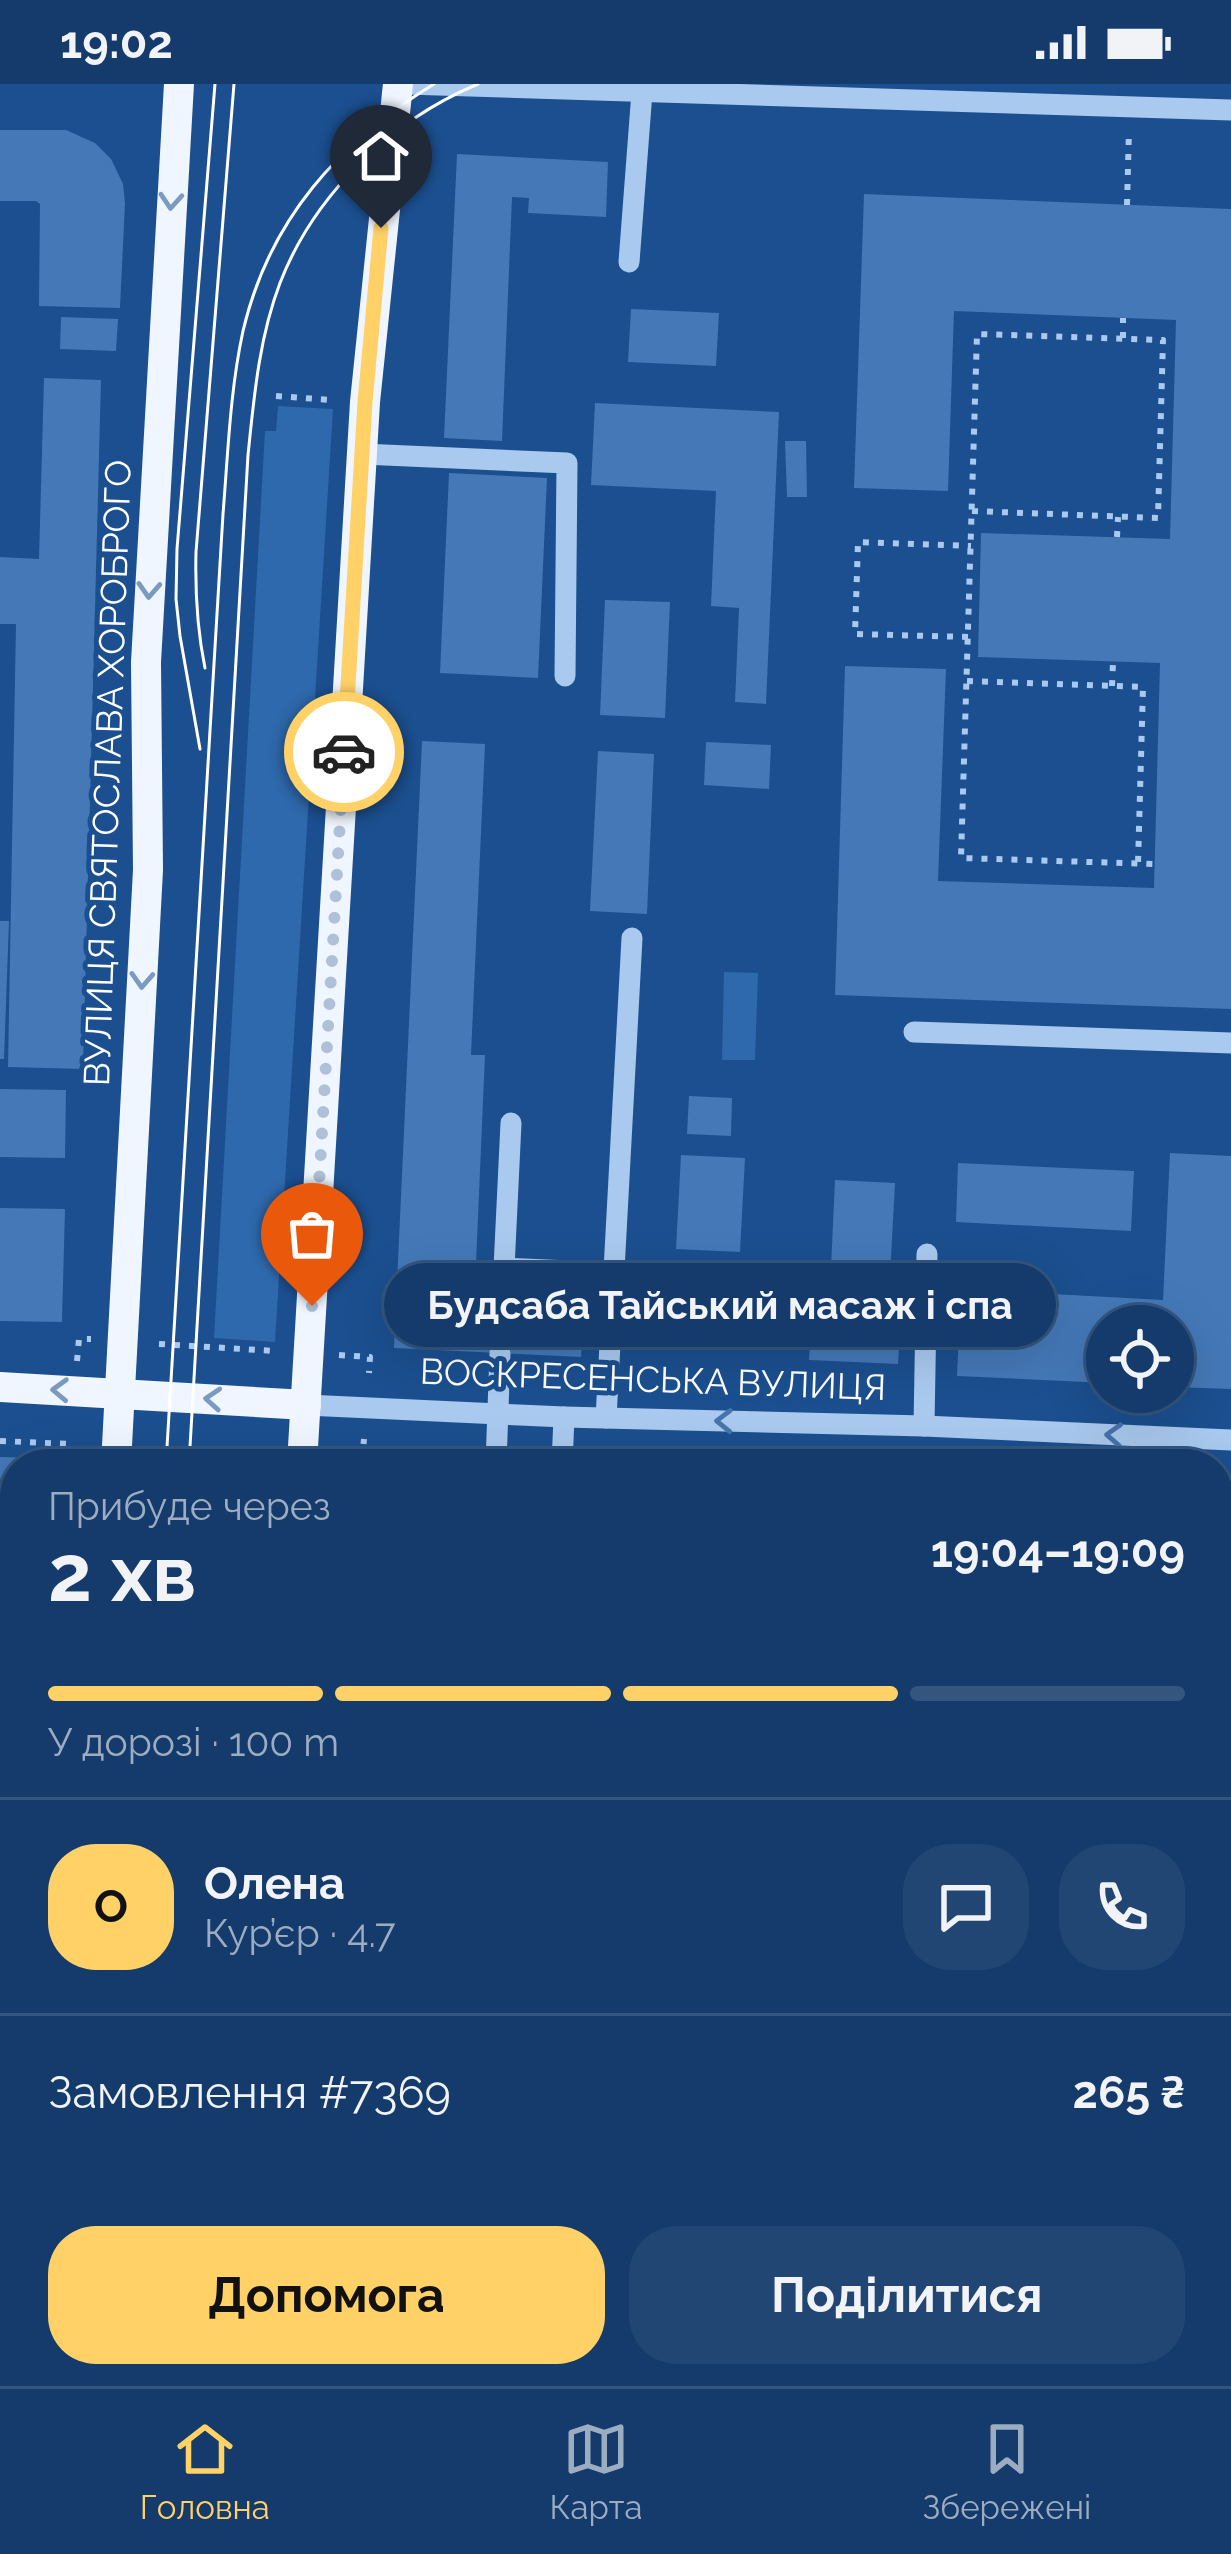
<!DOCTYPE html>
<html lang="uk">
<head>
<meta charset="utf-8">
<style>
  :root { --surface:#143b6b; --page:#214673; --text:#f1f3f6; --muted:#9dadc1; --line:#33557e; --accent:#ffd166 }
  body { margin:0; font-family:Raleway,sans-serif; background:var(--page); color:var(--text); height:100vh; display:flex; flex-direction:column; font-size:45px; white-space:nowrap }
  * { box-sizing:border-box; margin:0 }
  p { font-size:39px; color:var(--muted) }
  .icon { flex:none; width:66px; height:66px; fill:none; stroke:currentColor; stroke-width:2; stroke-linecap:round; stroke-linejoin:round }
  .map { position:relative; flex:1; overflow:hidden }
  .drawer { position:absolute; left:0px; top:1365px; width:1233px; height:939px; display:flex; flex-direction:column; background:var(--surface); border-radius:48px 48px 0 0; box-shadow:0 12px 48px #0002,0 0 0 3px var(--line) }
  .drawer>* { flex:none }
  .controls { position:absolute; left:1086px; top:1221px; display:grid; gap:24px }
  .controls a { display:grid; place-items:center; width:108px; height:108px; border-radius:50%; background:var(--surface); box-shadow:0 12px 48px #0002,0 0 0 3px var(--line); font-size:60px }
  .pin { position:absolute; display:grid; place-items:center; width:102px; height:102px; color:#fff; margin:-123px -51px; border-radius:50% 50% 50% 0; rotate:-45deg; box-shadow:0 0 12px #0007 }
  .pin .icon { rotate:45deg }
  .courier { position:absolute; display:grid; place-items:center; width:120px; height:120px; margin:-60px; border:9px solid #ffd166; border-radius:50%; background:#fff; color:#222; box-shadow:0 3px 15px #0007 }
  .bubble { position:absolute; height:84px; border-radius:42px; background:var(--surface); box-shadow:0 12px 48px #0002,0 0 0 3px var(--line); font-size:39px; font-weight:700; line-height:84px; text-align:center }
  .headline em { font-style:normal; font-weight:700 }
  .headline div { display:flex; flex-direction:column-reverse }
  .headline { display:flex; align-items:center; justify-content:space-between; height:204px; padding:0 48px }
  h1 { font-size:78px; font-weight:700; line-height:90px }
  .bar { display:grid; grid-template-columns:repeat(4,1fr); gap:18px 12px; align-content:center; height:144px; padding:0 48px }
  .bar i { height:15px; border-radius:9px; background:var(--line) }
  .bar .selected { background:var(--accent) }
  .bar p { grid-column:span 4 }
  .line { display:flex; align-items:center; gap:30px; padding:0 48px; border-top:3px solid var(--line) }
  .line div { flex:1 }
  .round { display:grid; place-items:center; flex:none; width:126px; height:126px; border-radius:48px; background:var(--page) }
  .action { display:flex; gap:24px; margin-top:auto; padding:24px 48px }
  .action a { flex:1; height:138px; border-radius:48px; background:var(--accent); color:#111; font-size:48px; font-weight:700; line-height:138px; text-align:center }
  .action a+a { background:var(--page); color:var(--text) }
  .status { display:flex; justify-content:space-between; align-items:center; height:84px; padding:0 60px; background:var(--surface); direction:ltr }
  .status svg { height:33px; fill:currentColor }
  .tabs { display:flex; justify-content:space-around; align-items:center; height:168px; border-top:3px solid var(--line); background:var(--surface); font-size:33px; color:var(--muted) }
  .tabs a { display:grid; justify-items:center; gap:6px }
  .tabs .selected { color:var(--accent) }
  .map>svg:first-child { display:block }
  .green { fill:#2e69ad }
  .building { fill:#4478b7 }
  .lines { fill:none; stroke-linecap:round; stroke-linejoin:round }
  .minor-tunnel { stroke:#3d69a0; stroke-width:21; stroke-dasharray:21 10; stroke-linecap:butt }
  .path { stroke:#a9c9ee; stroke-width:6; stroke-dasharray:6 9; stroke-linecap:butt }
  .minor { stroke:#a9c9ee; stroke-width:21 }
  .major { stroke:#f0f6ff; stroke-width:30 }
  .tram { stroke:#fff; stroke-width:3 }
  .oneway { stroke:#7b9ac1 }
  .oneway2 { stroke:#4674ac }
  .done { stroke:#afc1d8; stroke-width:12; stroke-dasharray:0 21.6 }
  .route { stroke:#ffd166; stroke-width:15 }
  .labels { text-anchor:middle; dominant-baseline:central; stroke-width:10; stroke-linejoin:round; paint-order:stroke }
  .street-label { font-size:36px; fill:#fff; stroke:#1b4f8f }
</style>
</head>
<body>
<div class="status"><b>19:02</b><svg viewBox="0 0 49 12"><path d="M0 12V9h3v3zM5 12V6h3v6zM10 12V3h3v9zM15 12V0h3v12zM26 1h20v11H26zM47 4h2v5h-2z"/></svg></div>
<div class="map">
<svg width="1231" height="2302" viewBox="0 0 1231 2302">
  <rect width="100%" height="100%" fill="#1b4f8f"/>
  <!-- green -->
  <g class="green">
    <path d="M278 322 333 325 275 1258 214 1254 265 347H276Z"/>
    <path d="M724 888 758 889 755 976H722Z"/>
  </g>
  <!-- building -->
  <g class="building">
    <path d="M0 46H66L95 59 111 75 123 100 125 119 120 224 39 222 40 120 36 117H0Z"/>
    <path d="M457 70 608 78 606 133 528 129 529 114 512 113 502 357 444 354Z"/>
    <path d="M864 110 1231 125V925L835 911 845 582 946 585 938 797 1154 804 1160 579 978 573 981 449 1170 455 1176 236 954 227 948 407 854 404Z"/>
    <path d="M631 225 719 229 716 282 628 278Z"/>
    <path d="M61 233 118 235 116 267 60 265Z"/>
    <path d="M44 294 101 296 83 985 8 983 16 540H0V473L39 475Z"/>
    <path d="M595 319 779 328 766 620 735 618 739 524 711 522 716 407 591 401Z"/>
    <path d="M785 357H806L807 413H787Z"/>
    <path d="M449 389 547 394 538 594 440 589Z"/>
    <path d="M605 516 670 518 665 634 600 631Z"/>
    <path d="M422 657 485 660 471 971H485L475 1203 584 1209 581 1273 394 1264Z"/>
    <path d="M706 658 771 661 769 705 704 701Z"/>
    <path d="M598 667 654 670 647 830 590 827Z"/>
    <path d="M0 837H9L4 975H0Z"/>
    <path d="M0 1005 66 1006 65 1074 0 1073Z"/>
    <path d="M689 1012 732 1014 731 1052 687 1050Z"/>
    <path d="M1170 1069 1231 1072V1305L1173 1303V1242H1107V1299L957 1292 961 1205 1163 1216Z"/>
    <path d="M681 1071 745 1074 740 1168 676 1165Z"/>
    <path d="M958 1079 1134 1087 1131 1147 956 1138Z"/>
    <path d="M835 1096 895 1099 888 1230 901 1231 898 1280 809 1276 812 1226 829 1227Z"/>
    <path d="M0 1124 65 1125 62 1238 0 1237Z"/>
    <path d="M0 1373 43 1374 42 1380H15V1609H0Z"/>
    <path d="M1218 1413H1229L1222 1661H1218Z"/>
    <path d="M0 1624 15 1625V1923L0 1922Z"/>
    <path d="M0 2016H13L8 2085 0 2084Z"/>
    <path d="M326 2289H388L387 2302H326Z"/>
    <path d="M890 2289H1065V2298L890 2293Z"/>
    <path d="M1130 2289H1198V2302H1129Z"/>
  </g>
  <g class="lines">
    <!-- minor-tunnel -->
    <g class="minor-tunnel">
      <path d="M500 1269 503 1205"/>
      <path d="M0 1756 15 1757"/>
    </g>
    <!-- path -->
    <g class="path">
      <path d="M1127 121 1129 46"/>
      <path d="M1123 254V234"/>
      <path d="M276 312 332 316"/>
      <path d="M972 427 1158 434 1163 256 977 250 961 774 1154 780"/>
      <path d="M1117 453 1118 433"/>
      <path d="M968 553 855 550 858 458 971 462"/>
      <path d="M967 597 1143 603 1138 780"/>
      <path d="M1112 602 1113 578"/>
      <path d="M159 1260 275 1267"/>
      <path d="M339 1271 370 1273 369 1289"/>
      <path d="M77 1277 79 1255H91"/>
      <path d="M0 1357 72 1360 71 1380"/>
      <path d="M167 1365 263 1371"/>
      <path d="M334 1376 362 1377 364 1355"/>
      <path d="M0 1617 15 1618"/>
      <path d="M16 2302V2289"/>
      <path d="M184 2302 185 2289"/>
      <path d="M302 2302V2289"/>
    </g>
    <!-- minor -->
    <g class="minor">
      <path d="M406 0 1231 26"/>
      <path d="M629 178 642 8"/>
      <path d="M362 370 567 379 565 592"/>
      <path d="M914 948 1231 959"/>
      <path d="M504 1184 613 1189"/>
      <path d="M503 1205 511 1039"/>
      <path d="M306 1321 564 1333 924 1342 1231 1356"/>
      <path d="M606 1334 632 854"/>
      <path d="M924 1342 927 1170"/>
      <path d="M496 1380 500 1269"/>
      <path d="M562 1380 564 1333"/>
      <path d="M1226 1525H1231"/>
      <path d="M0 1937H15"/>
      <path d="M6 2123 15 2124"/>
      <path d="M1218 2175 1231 2176"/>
      <path d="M407 2302 408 2289"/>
      <path d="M777 2302 778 2289"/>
      <path d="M1095 2302 1096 2289"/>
    </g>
    <!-- major -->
    <g class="major">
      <path d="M0 1303 306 1321"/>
      <path d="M116 1380 148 786 146 578 179 0"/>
      <path d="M302 1380 365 318 398 0"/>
      <path d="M68 2302 69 2289"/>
      <path d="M250 2302 251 2289"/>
    </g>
    <!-- tram -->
    <g class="tram">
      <path d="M205 584C197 545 195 508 196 468L234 0"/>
      <path d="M200 665 180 552 176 515 177 465 215 0"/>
      <path d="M166 1380 223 430C228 369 230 307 243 247 269 136 338 59 434 0"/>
      <path d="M189 1380 248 371C254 313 259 254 280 199 314 111 391 36 478 0"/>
      <path d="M118 2302 119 2289"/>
      <path d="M137 2302 138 2289"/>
    </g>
  </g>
  <!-- one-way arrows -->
  <defs><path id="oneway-chevron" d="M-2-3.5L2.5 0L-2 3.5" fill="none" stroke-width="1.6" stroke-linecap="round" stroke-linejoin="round" transform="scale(3)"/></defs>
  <g class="oneway">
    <use href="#oneway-chevron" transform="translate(171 117) rotate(94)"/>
    <use href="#oneway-chevron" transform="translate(149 506) rotate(93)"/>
    <use href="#oneway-chevron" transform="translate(142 896) rotate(93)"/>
    <use href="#oneway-chevron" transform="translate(60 1306) rotate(-178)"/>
    <use href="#oneway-chevron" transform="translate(213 1315) rotate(-176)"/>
  </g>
  <g class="oneway2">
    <use href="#oneway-chevron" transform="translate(724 1337) rotate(-179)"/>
    <use href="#oneway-chevron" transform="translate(1114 1351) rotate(-177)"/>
  </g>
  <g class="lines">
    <!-- done -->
    <path class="done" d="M312 1222 344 668"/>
    <!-- route -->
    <path class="route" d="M344 668 365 318 381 144"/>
  </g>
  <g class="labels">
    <!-- street labels -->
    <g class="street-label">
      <text transform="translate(107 689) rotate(-88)">ВУЛИЦЯ СВЯТОСЛАВА ХОРОБРОГО</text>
      <text transform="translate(653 1295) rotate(2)">ВОСКРЕСЕНСЬКА ВУЛИЦЯ</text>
    </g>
  </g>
</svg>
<div class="controls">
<a><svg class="icon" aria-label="locate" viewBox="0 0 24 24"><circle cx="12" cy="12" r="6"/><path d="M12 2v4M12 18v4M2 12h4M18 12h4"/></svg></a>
</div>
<div class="pin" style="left:312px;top:1222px;background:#ea580c"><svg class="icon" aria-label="bag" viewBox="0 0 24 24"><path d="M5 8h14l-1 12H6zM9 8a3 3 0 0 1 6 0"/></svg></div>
<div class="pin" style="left:381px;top:144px;background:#1f2937"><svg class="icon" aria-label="home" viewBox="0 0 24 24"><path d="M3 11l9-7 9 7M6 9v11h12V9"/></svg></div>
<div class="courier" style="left:344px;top:668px"><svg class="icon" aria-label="car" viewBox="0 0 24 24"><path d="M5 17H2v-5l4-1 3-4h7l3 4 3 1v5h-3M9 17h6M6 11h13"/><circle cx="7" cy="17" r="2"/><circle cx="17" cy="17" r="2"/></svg></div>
<div class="bubble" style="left:384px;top:1179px;width:672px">Будсаба Тайський масаж і спа</div>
<section class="drawer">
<div class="headline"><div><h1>2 хв</h1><p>Прибуде через</p></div><em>19:04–19:09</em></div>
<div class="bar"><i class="selected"></i><i class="selected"></i><i class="selected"></i><i></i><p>У дорозі · 100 m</p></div>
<div class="line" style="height:216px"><b class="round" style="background:var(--accent);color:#111">О</b><div><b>Олена</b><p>Кур’єр · 4.7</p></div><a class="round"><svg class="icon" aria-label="chat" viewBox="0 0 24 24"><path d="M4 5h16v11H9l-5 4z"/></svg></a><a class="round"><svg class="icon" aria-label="phone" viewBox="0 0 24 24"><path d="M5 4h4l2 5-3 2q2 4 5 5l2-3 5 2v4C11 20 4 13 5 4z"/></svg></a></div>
<div class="line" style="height:156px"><div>Замовлення #7369</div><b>265 ₴</b></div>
<div class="action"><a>Допомога</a><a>Поділитися</a></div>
</section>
</div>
<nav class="tabs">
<a class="selected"><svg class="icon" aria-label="home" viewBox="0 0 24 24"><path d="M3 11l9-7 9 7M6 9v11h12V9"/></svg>Головна</a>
<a><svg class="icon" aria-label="map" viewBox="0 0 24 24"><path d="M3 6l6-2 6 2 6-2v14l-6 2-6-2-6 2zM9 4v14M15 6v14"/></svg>Карта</a>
<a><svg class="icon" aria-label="saved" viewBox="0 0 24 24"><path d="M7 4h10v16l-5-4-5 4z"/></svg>Збережені</a>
</nav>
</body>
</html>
